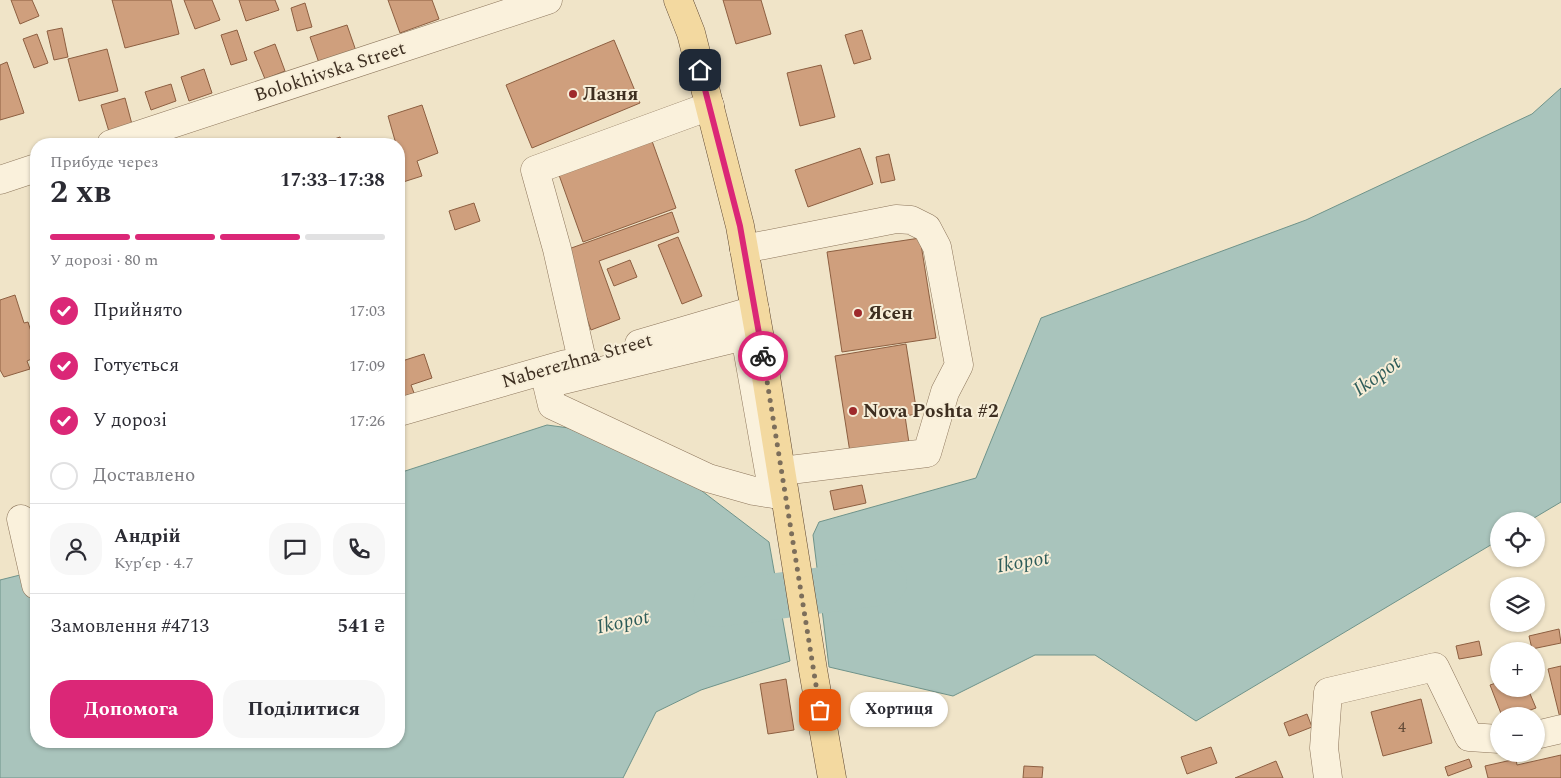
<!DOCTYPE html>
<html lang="uk">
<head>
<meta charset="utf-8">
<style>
  :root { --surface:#fff; --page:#f7f7f7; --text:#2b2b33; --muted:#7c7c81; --line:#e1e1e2; --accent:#db2777 }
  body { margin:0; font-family:Spectral,serif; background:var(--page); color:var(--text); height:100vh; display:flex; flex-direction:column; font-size:19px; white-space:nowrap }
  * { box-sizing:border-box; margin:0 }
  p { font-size:16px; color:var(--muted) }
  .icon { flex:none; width:28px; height:28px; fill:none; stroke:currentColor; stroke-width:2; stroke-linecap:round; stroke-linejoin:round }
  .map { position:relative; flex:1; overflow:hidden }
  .details { position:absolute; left:30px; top:138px; width:375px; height:610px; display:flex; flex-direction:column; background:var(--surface); border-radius:20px; box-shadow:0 1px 4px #0004 }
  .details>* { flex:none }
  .fabs { position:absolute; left:1490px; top:512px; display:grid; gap:10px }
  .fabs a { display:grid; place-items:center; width:55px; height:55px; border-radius:50%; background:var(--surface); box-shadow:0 1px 4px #0004; font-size:25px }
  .pin { position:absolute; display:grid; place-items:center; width:42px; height:42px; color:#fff; margin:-21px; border-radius:10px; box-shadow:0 2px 8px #0006 }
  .courier { position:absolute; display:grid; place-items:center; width:50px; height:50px; margin:-25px; border:4px solid #db2777; border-radius:50%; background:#fff; color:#222; box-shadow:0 1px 6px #0007 }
  .bubble { position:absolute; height:35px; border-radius:18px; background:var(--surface); box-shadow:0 1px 4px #0004; font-size:16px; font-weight:700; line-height:35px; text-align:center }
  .headline em { font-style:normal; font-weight:700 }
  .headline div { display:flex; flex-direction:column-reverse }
  .headline { display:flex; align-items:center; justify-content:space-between; height:85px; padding:0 20px }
  h1 { font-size:32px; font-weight:700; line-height:38px }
  .bar { display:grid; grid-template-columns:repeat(4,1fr); gap:8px 5px; align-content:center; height:60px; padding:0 20px }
  .bar i { height:6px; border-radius:4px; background:var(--line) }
  .bar .on { background:var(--accent) }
  .bar p { grid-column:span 4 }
  .line { display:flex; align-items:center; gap:12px; padding:0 20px; border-top:1px solid var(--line) }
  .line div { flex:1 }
  .round { display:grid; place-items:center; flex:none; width:52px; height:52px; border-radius:20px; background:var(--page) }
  ol { padding:0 20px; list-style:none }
  li { display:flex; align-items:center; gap:15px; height:55px }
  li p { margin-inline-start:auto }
  li .icon { padding:5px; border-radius:50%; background:var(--accent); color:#fff; stroke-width:4 }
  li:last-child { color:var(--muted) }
  li i { width:28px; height:28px; border:2px solid var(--line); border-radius:50% }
  .action { display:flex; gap:10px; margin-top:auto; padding:10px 20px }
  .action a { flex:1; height:58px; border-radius:20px; background:var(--accent); color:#fff; font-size:20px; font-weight:700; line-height:58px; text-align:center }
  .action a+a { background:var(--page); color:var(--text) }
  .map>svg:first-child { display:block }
  .water { fill:#a9c4bc; stroke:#6f938a }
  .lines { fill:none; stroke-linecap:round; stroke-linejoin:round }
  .river { stroke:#a9c4bc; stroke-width:46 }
  .building { fill:#cf9f7d; stroke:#8d5f41 }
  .minor-casing { stroke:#8d765c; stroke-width:29 }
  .major-casing { stroke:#5b4430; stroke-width:29 }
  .minor { stroke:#faf1dc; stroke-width:28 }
  .major { stroke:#f3d9a0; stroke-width:28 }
  .done { stroke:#7c6e5b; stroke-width:5; stroke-dasharray:0 9 }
  .route { stroke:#db2777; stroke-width:6 }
  .poi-dot { fill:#9e2a2b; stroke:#f7eed8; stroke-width:2 }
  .labels { text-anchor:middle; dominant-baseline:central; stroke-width:4; stroke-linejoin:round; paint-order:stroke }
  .number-label { font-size:16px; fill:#624a37 }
  .street-label { font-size:19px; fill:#3d2e20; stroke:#f7eed8 }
  .poi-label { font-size:19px; font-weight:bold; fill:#3d2e20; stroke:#f7eed8; text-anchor:start }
  .water-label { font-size:20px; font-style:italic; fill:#2f5d5a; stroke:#f7eed8 }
</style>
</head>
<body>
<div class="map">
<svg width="1561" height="778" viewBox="0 0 1561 778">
  <rect width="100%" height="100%" fill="#f0e4c8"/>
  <!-- water -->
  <g class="water">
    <path d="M1561 88V502L1529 521H1499V540L1196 721 1095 655H1035L953 696 829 667 813 535 819 522 976 478 1041 318 1306 220 1532 114Z"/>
    <path d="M547 425 569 428 698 488 769 542 790 661 701 690 656 712 623 778H0V580L36 571V741H399V473Z"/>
  </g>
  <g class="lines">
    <!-- river -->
    <path class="river" d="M716 604 884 582"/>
  </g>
  <!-- building -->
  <g class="building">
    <path d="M11 0H32L39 16 20 24Z"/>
    <path d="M112 0H171L179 34 125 48Z"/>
    <path d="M184 0H212L220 20 195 29Z"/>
    <path d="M239 0H275L279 10 246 21Z"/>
    <path d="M388 0H432L439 19 400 33Z"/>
    <path d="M723 0H761L771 34 736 44Z"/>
    <path d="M305 3 312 27 297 31 291 8Z"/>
    <path d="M347 25 356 51 319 63 310 37Z"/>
    <path d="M62 28 68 57 54 60 47 31Z"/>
    <path d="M237 30 247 60 231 65 221 35Z"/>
    <path d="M862 30 871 59 854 64 845 35Z"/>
    <path d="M37 34 48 63 34 68 23 39Z"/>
    <path d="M614 40 640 103 532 148 506 85Z"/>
    <path d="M275 44 285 71 265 79 254 52Z"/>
    <path d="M107 49 118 91 79 101 68 59Z"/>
    <path d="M7 62 24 113 0 120V65Z"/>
    <path d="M821 65 835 117 800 126 787 73Z"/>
    <path d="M204 69 212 93 189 101 181 77Z"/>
    <path d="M171 84 176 101 151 110 145 92Z"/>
    <path d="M125 98 133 128 110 135 101 105Z"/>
    <path d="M422 105 438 153 417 161 422 176 400 183 399 144H396L388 116Z"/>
    <path d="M340 137 343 144H320Z"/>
    <path d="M652 141 676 208 583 242 559 175Z"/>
    <path d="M860 148 873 184 808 207 795 170Z"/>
    <path d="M889 154 895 180 881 183 876 157Z"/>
    <path d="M474 203 480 221 455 230 449 211Z"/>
    <path d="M672 212 679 232 599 261 620 319 591 330 563 251Z"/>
    <path d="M678 237 702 296 682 304 658 245Z"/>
    <path d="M920 238 936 338 842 352 827 252Z"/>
    <path d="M630 260 637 277 614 286 607 269Z"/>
    <path d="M15 295 24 323 28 322 36 347V357L27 361 30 369 4 377 0 370V300Z"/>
    <path d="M906 344 917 414 905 416 910 450 851 459 835 356Z"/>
    <path d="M424 354 432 378 411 385 414 393 399 398V362Z"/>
    <path d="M862 485 866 503 834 510 830 491Z"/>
    <path d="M1559 629 1561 643 1532 649 1529 636Z"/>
    <path d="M1479 641 1482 655 1459 659 1456 646Z"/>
    <path d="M1561 666V717L1560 718 1548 669Z"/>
    <path d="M786 679 794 730 768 734 760 684Z"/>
    <path d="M1499 682V689H1519L1520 691 1528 689 1536 708 1514 716H1502L1490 685Z"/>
    <path d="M1421 699 1432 743 1383 756 1371 712Z"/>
    <path d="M1307 714 1312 727 1289 736 1284 723Z"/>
    <path d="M1211 747 1217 763 1187 774 1181 757Z"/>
    <path d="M1561 755V778H1488L1485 766 1516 759 1517 765Z"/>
    <path d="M1469 759 1472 767 1448 776 1445 767Z"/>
    <path d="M1276 761 1283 778H1235Z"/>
    <path d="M1024 766 1043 767 1042 778H1023Z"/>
  </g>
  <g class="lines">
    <defs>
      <g id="minor">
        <path d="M111 144 548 0"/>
        <path d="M0 180 36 168"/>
        <path d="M744 249 896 219 911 220 927 228 937 247 959 365 945 392 927 453 782 471"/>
        <path d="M745 336 773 494 754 491 708 478 552 405 547 384Z"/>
        <path d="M639 344 755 310"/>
        <path d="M582 360 557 249 535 170 710 106"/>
        <path d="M399 412 566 364"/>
        <path d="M21 519 36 585"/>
        <path d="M1536 735 1561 729"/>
        <path d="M1328 778 1324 748 1328 692 1435 667 1469 737 1499 739"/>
      </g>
      <path id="major" d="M678 0 691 33 740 226 759 333 813 670 832 778"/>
    </defs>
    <!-- minor casing -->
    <use href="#minor" class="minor-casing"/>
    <!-- major casing -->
    <use href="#major" class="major-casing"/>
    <!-- minor -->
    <use href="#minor" class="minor"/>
    <!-- major -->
    <use href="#major" class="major"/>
  </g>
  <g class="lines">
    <!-- done -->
    <path class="done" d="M763 356 820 710"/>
    <!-- route -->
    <path class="route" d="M700 70 740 226 763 356"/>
  </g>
  <!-- markers -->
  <g class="poi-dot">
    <circle cx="573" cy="94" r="5"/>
    <circle cx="858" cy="313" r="5"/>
    <circle cx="853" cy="411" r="5"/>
  </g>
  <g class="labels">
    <!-- number labels -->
    <g class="number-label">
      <text x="1402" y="727">4</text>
    </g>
    <!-- street labels -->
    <g class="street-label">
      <text transform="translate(330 72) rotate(-18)">Bolokhivska Street</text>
      <text transform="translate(577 361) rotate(-16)">Naberezhna Street</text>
    </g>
    <!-- poi labels -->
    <g class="poi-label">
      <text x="583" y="94">Лазня</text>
      <text x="868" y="313">Ясен</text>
      <text x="863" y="411">Nova Poshta #2</text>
    </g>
    <!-- water labels -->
    <g class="water-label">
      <text transform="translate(1377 376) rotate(-36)">Ikopot</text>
      <text transform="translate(1023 562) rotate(-10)">Ikopot</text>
      <text transform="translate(623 622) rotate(-12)">Ikopot</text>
    </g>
  </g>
</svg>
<div class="fabs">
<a><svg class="icon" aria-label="locate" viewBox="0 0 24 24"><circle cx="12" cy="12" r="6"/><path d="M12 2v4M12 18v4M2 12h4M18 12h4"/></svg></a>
<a><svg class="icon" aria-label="layers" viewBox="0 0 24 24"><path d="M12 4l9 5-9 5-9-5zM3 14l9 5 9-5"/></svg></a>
<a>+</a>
<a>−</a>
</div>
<div class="pin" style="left:820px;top:710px;background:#ea580c"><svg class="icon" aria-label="bag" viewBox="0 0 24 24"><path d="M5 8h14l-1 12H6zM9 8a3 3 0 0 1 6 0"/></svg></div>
<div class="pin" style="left:700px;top:70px;background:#1f2937"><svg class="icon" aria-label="home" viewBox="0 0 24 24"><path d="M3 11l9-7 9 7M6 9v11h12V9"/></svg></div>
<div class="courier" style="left:763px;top:356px"><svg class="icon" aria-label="bike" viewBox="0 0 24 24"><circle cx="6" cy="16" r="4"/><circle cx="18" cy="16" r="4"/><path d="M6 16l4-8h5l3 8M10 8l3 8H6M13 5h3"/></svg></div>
<div class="bubble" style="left:850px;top:692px;width:98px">Хортиця</div>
<section class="details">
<div class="headline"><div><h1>2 хв</h1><p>Прибуде через</p></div><em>17:33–17:38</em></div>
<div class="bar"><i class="on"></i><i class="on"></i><i class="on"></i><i></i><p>У дорозі · 80 m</p></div>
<ol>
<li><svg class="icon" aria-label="check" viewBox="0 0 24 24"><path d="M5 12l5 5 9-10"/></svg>Прийнято<p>17:03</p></li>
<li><svg class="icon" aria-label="check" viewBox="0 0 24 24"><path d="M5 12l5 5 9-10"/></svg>Готується<p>17:09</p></li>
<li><svg class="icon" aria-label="check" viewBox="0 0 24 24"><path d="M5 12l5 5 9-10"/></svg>У дорозі<p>17:26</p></li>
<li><i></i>Доставлено</li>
</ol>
<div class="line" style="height:90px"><a class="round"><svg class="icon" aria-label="person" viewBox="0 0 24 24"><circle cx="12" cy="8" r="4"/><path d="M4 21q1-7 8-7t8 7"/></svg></a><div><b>Андрій</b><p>Кур’єр · 4.7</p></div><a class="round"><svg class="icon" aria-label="chat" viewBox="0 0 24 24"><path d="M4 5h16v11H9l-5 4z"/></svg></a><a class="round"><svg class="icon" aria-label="phone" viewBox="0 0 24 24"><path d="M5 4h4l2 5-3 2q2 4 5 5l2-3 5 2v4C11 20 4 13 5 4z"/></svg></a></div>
<div class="line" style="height:65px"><div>Замовлення #4713</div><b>541 ₴</b></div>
<div class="action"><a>Допомога</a><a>Поділитися</a></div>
</section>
</div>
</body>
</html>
